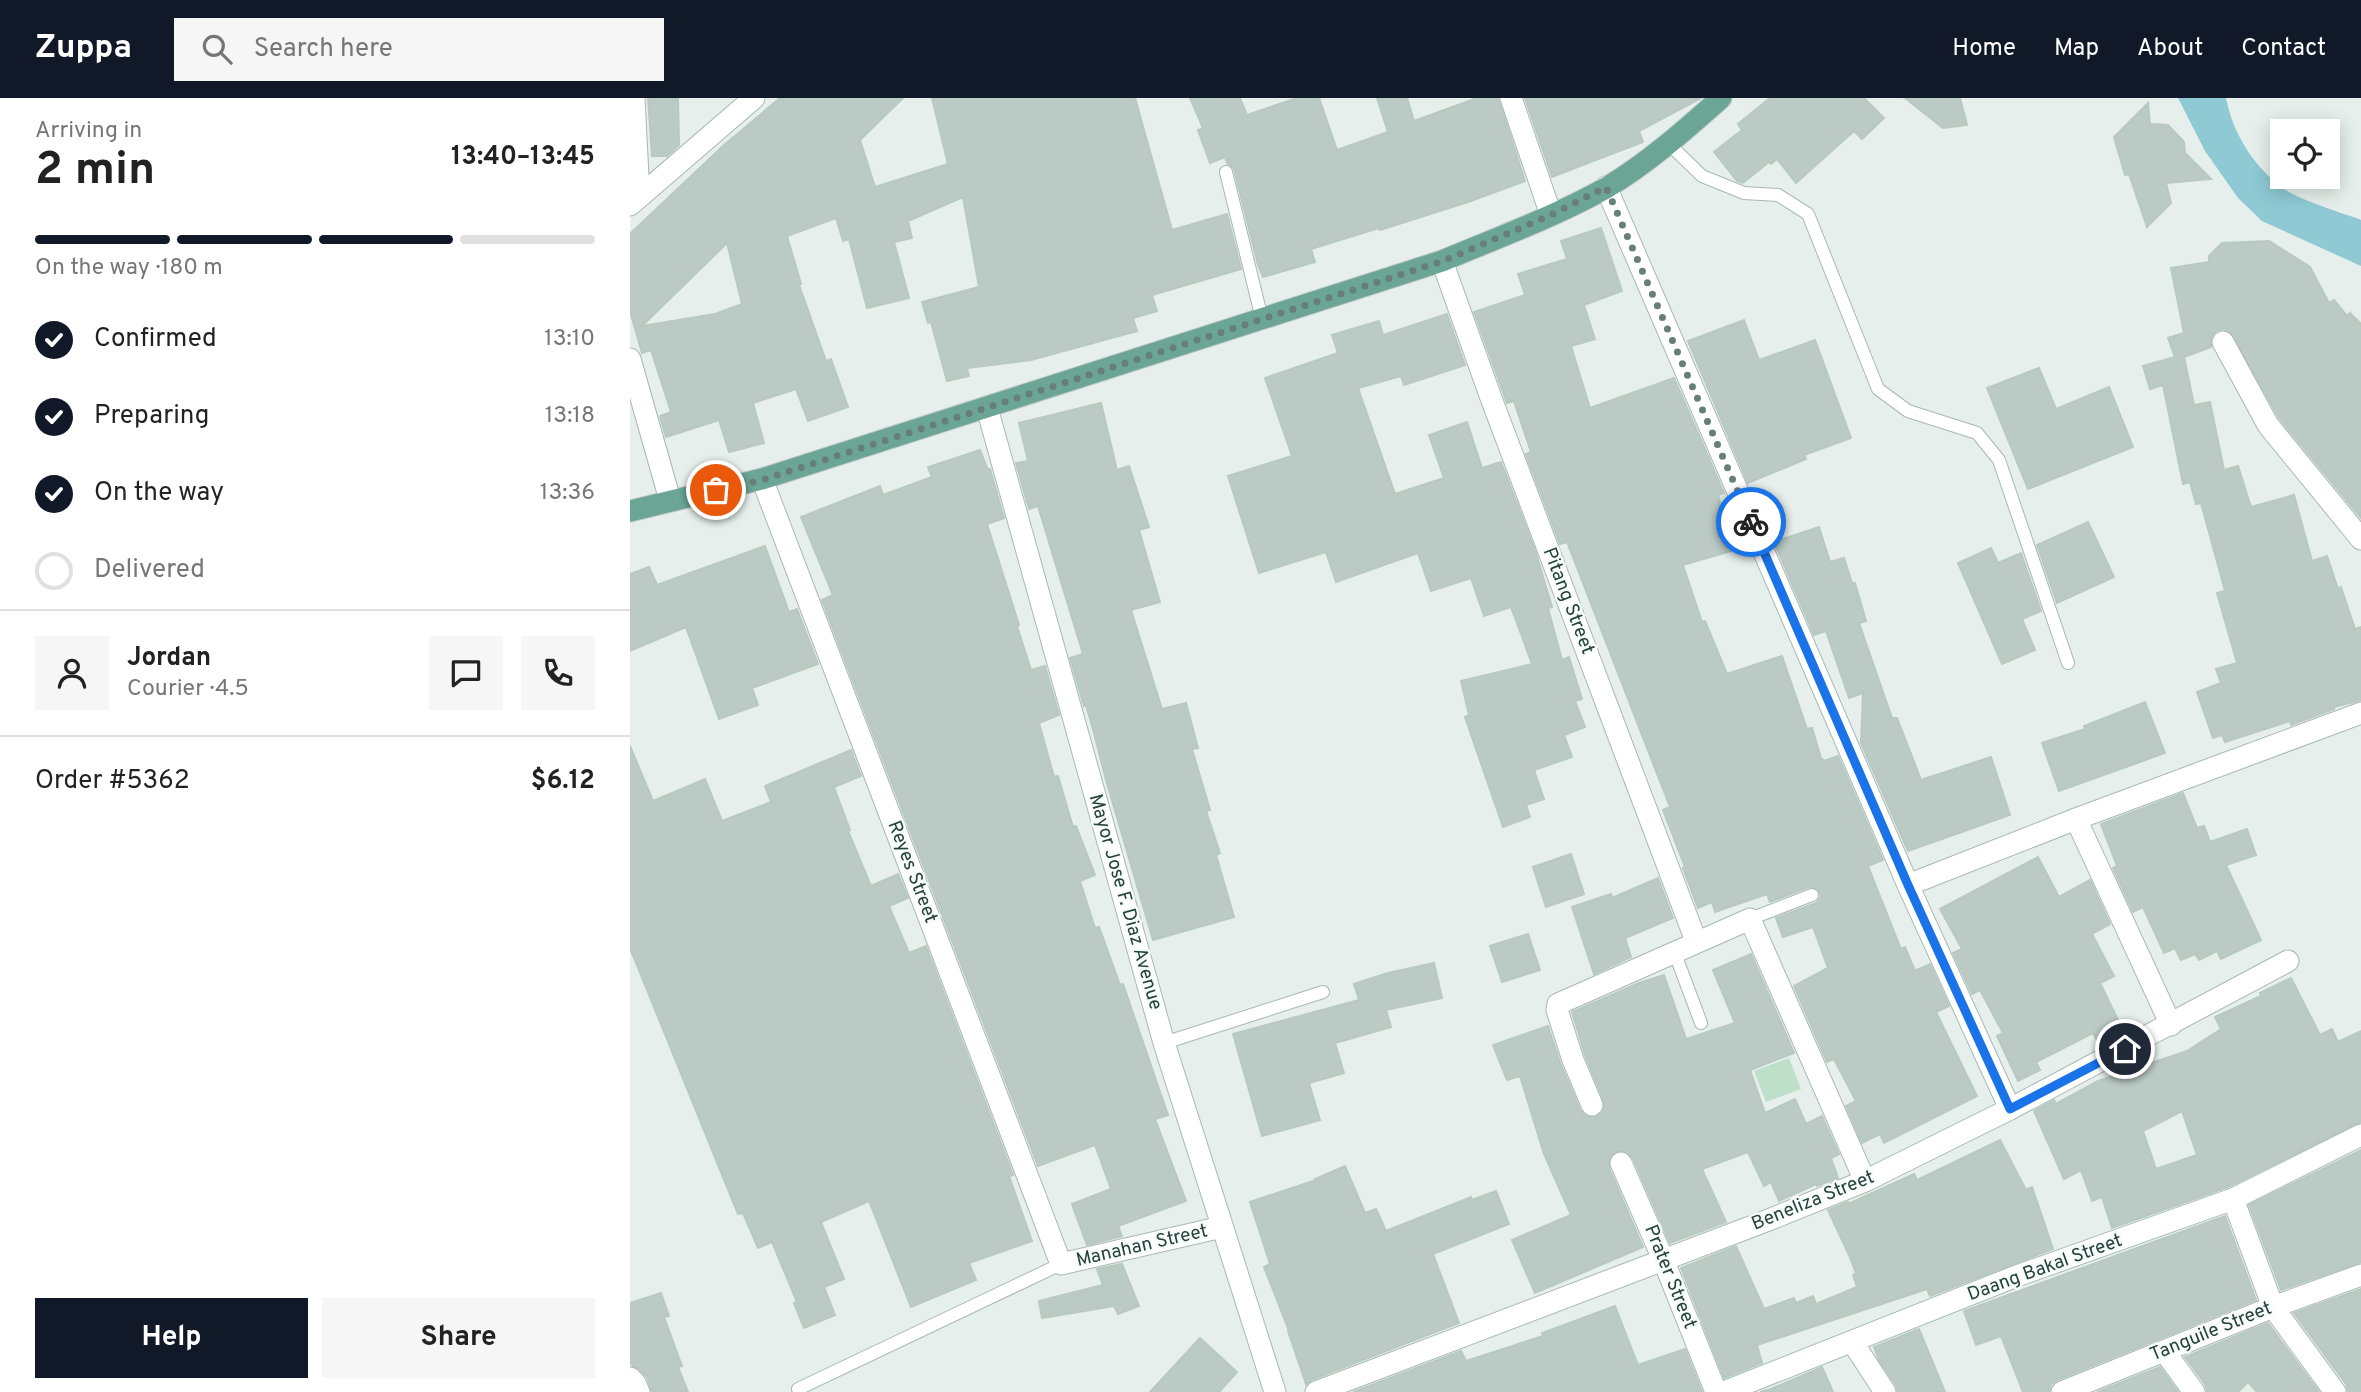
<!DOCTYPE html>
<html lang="en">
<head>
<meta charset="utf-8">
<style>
  :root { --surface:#fff; --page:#f6f6f6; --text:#222; --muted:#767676; --line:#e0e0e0; --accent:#111827 }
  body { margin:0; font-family:Overpass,sans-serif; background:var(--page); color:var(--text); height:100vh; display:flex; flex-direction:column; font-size:26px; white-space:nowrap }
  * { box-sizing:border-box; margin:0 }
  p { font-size:23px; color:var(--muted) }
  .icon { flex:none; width:38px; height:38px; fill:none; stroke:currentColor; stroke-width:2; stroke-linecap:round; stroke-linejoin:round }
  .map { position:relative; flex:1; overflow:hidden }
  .details { display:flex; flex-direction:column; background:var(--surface); width:630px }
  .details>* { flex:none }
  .buttons { position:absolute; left:1640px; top:21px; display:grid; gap:14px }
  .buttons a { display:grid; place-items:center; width:70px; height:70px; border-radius:0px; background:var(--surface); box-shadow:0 4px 18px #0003; font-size:35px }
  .pin { position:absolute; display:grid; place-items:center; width:60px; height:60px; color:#fff; margin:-30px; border:4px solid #fff; border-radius:50%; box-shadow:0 2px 7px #0007 }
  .courier { position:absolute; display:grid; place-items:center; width:70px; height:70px; margin:-35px; border:5px solid #1a73e8; border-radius:50%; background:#fff; color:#222; box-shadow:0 2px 9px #0007 }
  .summary em { font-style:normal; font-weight:700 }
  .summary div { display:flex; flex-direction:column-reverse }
  .summary { display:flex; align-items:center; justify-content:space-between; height:119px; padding:0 35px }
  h1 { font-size:46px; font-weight:700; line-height:52px }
  .bar { display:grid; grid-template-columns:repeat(4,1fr); gap:10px 7px; align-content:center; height:84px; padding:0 35px }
  .bar i { height:9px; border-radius:5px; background:var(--line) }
  .bar .on { background:var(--accent) }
  .bar p { grid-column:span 4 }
  .line { display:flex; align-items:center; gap:18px; padding:0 35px; border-top:2px solid var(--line) }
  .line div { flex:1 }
  .round { display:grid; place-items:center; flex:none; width:74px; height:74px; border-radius:0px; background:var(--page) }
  ol { padding:0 35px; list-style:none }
  li { display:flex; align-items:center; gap:21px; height:77px }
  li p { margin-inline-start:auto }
  li .icon { padding:7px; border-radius:50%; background:var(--accent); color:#fff; stroke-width:4 }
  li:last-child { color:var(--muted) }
  li i { width:38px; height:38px; border:4px solid var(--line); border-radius:50% }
  .button { display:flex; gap:14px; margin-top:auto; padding:14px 35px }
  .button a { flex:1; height:80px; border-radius:0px; background:var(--accent); color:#fff; font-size:28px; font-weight:700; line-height:80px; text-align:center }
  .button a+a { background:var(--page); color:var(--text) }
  header { display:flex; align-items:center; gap:42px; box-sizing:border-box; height:98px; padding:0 35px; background:var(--accent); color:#fff }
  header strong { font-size:33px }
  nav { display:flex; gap:38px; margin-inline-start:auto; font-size:24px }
  .search { width:490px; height:63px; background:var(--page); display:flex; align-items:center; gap:18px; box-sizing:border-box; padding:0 24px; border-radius:0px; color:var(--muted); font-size:26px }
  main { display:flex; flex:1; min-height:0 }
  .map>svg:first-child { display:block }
  .green { fill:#bfe0c8 }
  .water { fill:#8ec9d4 }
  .building { fill:#bbcac4; stroke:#b8c9c2; stroke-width:2; fill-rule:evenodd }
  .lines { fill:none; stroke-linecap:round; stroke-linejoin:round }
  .lane-casing { stroke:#a8b8b2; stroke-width:14 }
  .street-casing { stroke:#a8b8b2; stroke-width:23 }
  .secondary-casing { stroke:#a4bbb3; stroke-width:23 }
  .primary-casing { stroke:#c2cac8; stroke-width:23 }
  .lane { stroke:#fff; stroke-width:12 }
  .street { stroke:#fff; stroke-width:21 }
  .secondary { stroke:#fff; stroke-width:21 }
  .primary { stroke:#6aa596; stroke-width:21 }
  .done { stroke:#687f78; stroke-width:7; stroke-dasharray:0 12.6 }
  .route { stroke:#1a73e8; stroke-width:9 }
  .labels { text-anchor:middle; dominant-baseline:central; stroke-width:5; stroke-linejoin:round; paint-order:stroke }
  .street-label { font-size:19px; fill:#24423a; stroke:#f7fbf9 }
</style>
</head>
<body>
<header>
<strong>Zuppa</strong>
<div class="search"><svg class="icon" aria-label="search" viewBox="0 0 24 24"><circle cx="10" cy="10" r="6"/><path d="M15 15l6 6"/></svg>Search here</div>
<nav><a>Home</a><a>Map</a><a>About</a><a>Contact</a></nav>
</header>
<main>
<section class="details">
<div class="summary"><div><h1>2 min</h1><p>Arriving in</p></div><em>13:40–13:45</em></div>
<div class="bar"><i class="on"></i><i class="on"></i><i class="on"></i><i></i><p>On the way · 180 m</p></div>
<ol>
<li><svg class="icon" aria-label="check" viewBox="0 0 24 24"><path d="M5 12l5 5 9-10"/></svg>Confirmed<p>13:10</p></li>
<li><svg class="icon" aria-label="check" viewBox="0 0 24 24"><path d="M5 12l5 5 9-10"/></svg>Preparing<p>13:18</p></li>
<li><svg class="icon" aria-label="check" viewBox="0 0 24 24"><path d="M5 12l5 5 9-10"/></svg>On the way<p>13:36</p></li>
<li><i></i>Delivered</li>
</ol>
<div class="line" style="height:126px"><a class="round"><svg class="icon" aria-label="person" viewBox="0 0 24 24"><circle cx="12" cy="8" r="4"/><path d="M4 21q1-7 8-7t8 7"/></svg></a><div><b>Jordan</b><p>Courier · 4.5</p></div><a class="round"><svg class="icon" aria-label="chat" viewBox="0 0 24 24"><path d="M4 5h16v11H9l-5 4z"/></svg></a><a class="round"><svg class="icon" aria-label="phone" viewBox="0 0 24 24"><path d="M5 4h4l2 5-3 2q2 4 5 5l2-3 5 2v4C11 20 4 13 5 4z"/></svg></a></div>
<div class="line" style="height:91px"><div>Order #5362</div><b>$6.12</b></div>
<div class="button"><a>Help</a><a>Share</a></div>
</section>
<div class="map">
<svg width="1731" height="1294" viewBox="0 0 1731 1294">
  <rect width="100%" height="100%" fill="#e6efeb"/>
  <!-- green -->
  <path class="green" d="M1159 960 1171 991 1136 1004 1124 973Z"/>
  <!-- water -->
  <path class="water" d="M1548 0H1596C1603 36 1624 69 1654 91 1669 102 1712 115 1731 122V168L1632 123 1608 100 1575 53Z"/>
  <!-- building -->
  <g class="building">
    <path d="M18 0H48L49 47 37 58H22Z"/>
    <path d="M150 0H273L230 42 245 89 318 66 302 0H505L542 132 597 116 611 171 522 197 527 213 503 220 507 233 401 262 337 270 339 278 317 283 301 224 298 225 292 204 349 189 333 99 278 123 282 140 264 144 279 200 237 210 219 141 213 143 206 120 157 138 171 186 169 187 196 263 201 261 218 309 178 323 166 291 123 305 134 345 99 354 89 322 36 339 30 318 41 314 21 252 12 255 0 213V136L93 48ZM97 145 112 206 85 216 12 228Z"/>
    <path d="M560 0H610L617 17 667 0H689L707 52 758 34 747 0H777L784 23 847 0H868L895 83 838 104 750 132 749 130 681 151 685 164 633 179 628 167 604 71 597 65 595 59 580 65 568 32 573 30Z"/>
    <path d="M895 0H1071L1009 33 1013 44 922 79Z"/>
    <path d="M1140 0H1234L1254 20 1232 41 1224 33 1166 85 1147 61 1141 66 1139 64 1113 85 1107 83 1084 54 1112 32 1108 26Z"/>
    <path d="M1275 0H1330L1337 27 1313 30Z"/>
    <path d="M1518 5 1520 26 1538 27 1554 44 1555 55 1581 81 1536 85 1541 105 1517 129 1499 76 1495 77 1484 39Z"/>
    <path d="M971 130 992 193 954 207 965 241 941 248 960 310 1044 280 1094 395 1088 397 1104 452 1053 467 1072 524 1075 523 1097 576 1152 558 1177 631 1182 630 1191 660 1194 663 1208 658 1253 762 1238 768 1271 851 1275 849 1285 873 1300 866 1319 908 1306 914 1347 998 1254 1045 1250 1036 1232 1045 1216 1008 1226 1003 1204 961 1197 964 1164 888 1198 870 1183 829 1153 839 1146 820 1186 805 1191 798 1188 791 1179 789 1140 804 1137 796 1085 814 1082 804 1068 810 1053 770 1055 769 1033 712 1040 709 937 444 930 446 896 356 901 354 884 303 877 305 844 214 895 197 888 176 937 161 931 143Z"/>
    <path d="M1639 143 1680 169 1699 205 1704 202 1717 218 1720 215 1731 226V420L1649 320 1600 233 1593 231 1586 233 1582 238 1581 249 1554 259 1564 307 1580 304 1594 372 1608 368 1621 409 1664 397 1682 463 1697 458 1708 491 1711 489 1725 531 1731 529V602L1704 609V611L1661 627 1660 623 1595 644 1592 637 1583 640 1567 594 1591 585 1586 571 1607 565 1587 495 1595 493 1571 405 1566 406 1560 384 1553 386 1533 287 1520 291 1513 268 1545 259 1538 240 1554 235 1541 170 1579 164V158L1592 145Z"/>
    <path d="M817 216 835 267 774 287 771 278 728 290 765 396 814 380 799 337 837 324 852 370 871 364 906 455 922 509 918 510 932 562 939 559 952 601 945 603 955 629 934 637 942 659 904 672 914 701 896 707 900 719 873 729 835 619 839 617 831 583 902 566 881 509 854 518 841 480 801 493 788 455 706 484 696 454 629 475 598 378 662 358 635 280 708 255 702 237 749 223 753 237Z"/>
    <path d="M1114 222 1129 262 1185 242 1221 340 1174 357 1176 361 1118 385 1058 243Z"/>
    <path d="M1409 270 1426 311 1479 289 1503 349 1398 391 1357 290Z"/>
    <path d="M471 305 487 372 499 368 519 429 509 432 530 504 501 512 532 611 556 605 568 650 562 651 580 712 576 713 590 755 586 757 604 819 523 842 476 682 464 635 456 607 454 608 440 560 453 556 408 408 399 411 386 365 398 363 389 325Z"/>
    <path d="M350 352 358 372 360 371 374 420 357 426 389 527 387 528 401 572 415 568 429 617 409 625 424 679 428 678 443 729 446 728 465 777 450 783 465 830 469 829 490 887 493 886 538 1017 525 1021 556 1103 488 1128 492 1138 457 1147 442 1106 481 1091 465 1047 408 1068 192 502 203 497 171 419 250 388 253 397 302 379 298 369Z"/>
    <path d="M1458 424 1484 479 1427 505 1407 447Z"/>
    <path d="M1189 429 1200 464 1214 460 1222 485H1225L1236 523 1229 525 1262 620H1267L1291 682 1361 659 1380 717 1278 753 1231 645 1233 595 1219 600 1196 533 1184 537 1144 444Z"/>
    <path d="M135 448 159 514 167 511 188 566 122 590 128 607 89 621 56 529 0 553V476L19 469 27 487Z"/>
    <path d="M1361 450 1368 465 1391 455 1411 513 1392 521 1405 552 1372 566 1328 465Z"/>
    <path d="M1515 604 1535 655 1429 693 1412 645 1455 631 1454 628Z"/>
    <path d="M0 648 23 703 75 681 92 723 141 704 135 688 221 652 231 678 204 689 220 732 218 733 241 788 268 776 278 800 259 808 279 855 296 848 383 1077 379 1078 402 1143 339 1165 346 1182 281 1209 239 1103 191 1124 214 1181 194 1189 205 1217 174 1230 164 1205 167 1204 142 1144 128 1150 113 1115 108 1116 0 850Z"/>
    <path d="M1553 695 1567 730 1574 728 1580 744 1617 731 1626 757 1596 767 1631 842 1591 861 1587 853 1569 862 1565 856 1551 862 1545 850 1534 855 1513 809 1503 814 1483 770 1487 768 1471 726Z"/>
    <path d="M941 756 954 796 916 809 903 769Z"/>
    <path d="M1408 759 1429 799 1460 782 1480 826 1462 836 1484 878 1470 885 1493 932 1468 944 1463 935 1406 964 1410 972 1388 983 1367 938 1373 935 1350 892 1342 896 1323 855 1332 851 1310 811Z"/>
    <path d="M1028 780 1043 820 995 840 1001 859 964 876 942 809 981 796 982 800Z"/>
    <path d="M898 836 910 872 872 884 860 848Z"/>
    <path d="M1121 856 1164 955 1120 972 1135 1015 1165 1001 1176 1026 1192 1018 1209 1056 1201 1060 1208 1080 1187 1088 1186 1086 1149 1103 1141 1084 1134 1088 1118 1054 1072 1071 1096 1124 1040 1145 1003 1060 998 1054 986 1053 980 1058 979 1070 1013 1149 905 1195 882 1142 941 1117 914 1056 890 978 877 982 863 947 918 928 931 967 950 1012 955 1018 966 1019 973 1014 974 1003 955 957 942 914 1009 885 1034 877 1056 941 1105 925 1083 872Z"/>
    <path d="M804 865 812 900 756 912 761 929 705 945 714 975 679 985 690 1022 632 1038 603 936 729 902 724 886 758 875Z"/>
    <path d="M1661 880 1690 937 1702 931 1708 944 1731 933V1024L1598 1089 1482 1130 1472 1099 1462 1103 1451 1072 1434 1081 1404 1013 1424 1002 1426 1006 1468 983 1557 953 1591 931 1585 919 1631 898 1630 895ZM1552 1013 1567 1057 1526 1071 1513 1033Z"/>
    <path d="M1370 1042 1396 1092 1402 1089 1423 1151 1300 1198 1297 1191 1127 1247 1132 1265 1094 1280 1051 1170 1106 1148 1134 1211 1164 1200 1166 1205 1183 1198 1186 1206 1227 1189 1223 1177 1226 1175 1219 1157 1198 1112 1218 1104V1106L1284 1076 1287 1082Z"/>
    <path d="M1731 1052V1164L1651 1192 1619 1107Z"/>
    <path d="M715 1068 735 1115 746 1111 756 1133 841 1099 842 1102 866 1093 879 1126 803 1156 829 1225 681 1282 676 1286 658 1233H659L634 1169 640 1166 620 1104 686 1082 685 1081Z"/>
    <path d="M1595 1118 1626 1202 1427 1282 1421 1286 1419 1294H1393L1371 1238 1346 1247 1334 1213Z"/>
    <path d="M492 1166 509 1208 488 1216 484 1208 412 1220 409 1203 473 1187 467 1171Z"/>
    <path d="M1731 1191V1294H1718L1716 1286 1664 1215Z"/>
    <path d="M31 1195 39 1218 34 1219 52 1268 48 1269 58 1294H22L17 1279 9 1271 2 1267 0 1262V1205Z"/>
    <path d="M985 1208 1008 1267 1055 1251 1072 1294H723L831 1253 836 1263 913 1238 912 1235Z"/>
    <path d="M1638 1225 1689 1294H1627L1618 1284 1608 1294H1577L1575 1286 1555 1259Z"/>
    <path d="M1289 1231 1315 1294H1268L1266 1287 1249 1262 1244 1249Z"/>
    <path d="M570 1240 607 1274 589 1294H520Z"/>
    <path d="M1192 1269 1203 1294H1130L1141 1291Z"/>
    <path d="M1530 1269 1548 1294H1467Z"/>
  </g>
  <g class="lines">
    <defs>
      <g id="lane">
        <path d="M1039 46 1072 78 1114 95 1148 97 1178 116 1248 291 1278 313 1347 335 1369 362 1438 565"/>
        <path d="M596 74 632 221"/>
        <path d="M1120 821 1182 797"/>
        <path d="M1044 853 1071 925"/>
        <path d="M534 945 693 894"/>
        <path d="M168 1291 431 1166"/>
      </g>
      <g id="street">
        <path d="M4 0 9 98"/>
        <path d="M881 0 921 117"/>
        <path d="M976 89 1278 787 1380 1011"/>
        <path d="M0 107 124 0"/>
        <path d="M812 163 861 300 1066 843"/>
        <path d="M1593 244 1638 327 1731 441"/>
        <path d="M0 261 40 402"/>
        <path d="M132 381 431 1166 592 1129"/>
        <path d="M1446 721 1541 927"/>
        <path d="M1278 787 1446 721 1731 615"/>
        <path d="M962 1007 943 962 927 912 928 906 1120 821 1235 1083"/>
        <path d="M991 1065 1033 1161 1086 1294"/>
        <path d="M1603 1101 1643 1209 1705 1294"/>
        <path d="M1223 1245 1255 1294"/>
        <path d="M1535 1254 1564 1294"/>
        <path d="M0 1280 5 1285 9 1294"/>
        <path d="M686 1294 1136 1123 1235 1083 1380 1011 1658 863"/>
        <path d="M1432 1294 1643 1209 1731 1177"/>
      </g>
      <g id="secondary">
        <path d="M357 310 534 945 645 1294"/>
        <path d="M1094 1294 1384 1179 1603 1101 1731 1037"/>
      </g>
      <path id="primary" d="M0 413 132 381 812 163C867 140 924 119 976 90 1018 65 1055 32 1091 0"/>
    </defs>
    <!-- lane casing -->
    <use href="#lane" class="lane-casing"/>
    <!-- street casing -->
    <use href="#street" class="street-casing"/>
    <!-- secondary casing -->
    <use href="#secondary" class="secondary-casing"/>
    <!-- primary casing -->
    <use href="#primary" class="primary-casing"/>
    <!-- lane -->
    <use href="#lane" class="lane"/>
    <!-- street -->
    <use href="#street" class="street"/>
    <!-- secondary -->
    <use href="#secondary" class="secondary"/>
    <!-- primary -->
    <use href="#primary" class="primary"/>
  </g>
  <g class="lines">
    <!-- done -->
    <path class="done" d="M86 392 132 382 813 163 921 117 976 89 1121 424"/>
    <!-- route -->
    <path class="route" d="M1121 424 1278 787 1380 1011 1495 951"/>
  </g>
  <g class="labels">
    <!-- street labels -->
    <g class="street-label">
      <text transform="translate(938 503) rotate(69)">Pitang Street</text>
      <text transform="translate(282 774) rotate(69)">Reyes Street</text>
      <text transform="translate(495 804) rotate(74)">Mayor Jose F. Diaz Avenue</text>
      <text transform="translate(1183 1103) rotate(-22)">Beneliza Street</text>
      <text transform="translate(512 1148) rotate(-13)">Manahan Street</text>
      <text transform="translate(1415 1170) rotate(-20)">Daang Bakal Street</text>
      <text transform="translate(1040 1179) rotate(68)">Prater Street</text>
      <text transform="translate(1581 1234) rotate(-22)">Tanguile Street</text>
    </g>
  </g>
</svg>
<div class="buttons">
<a><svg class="icon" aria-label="locate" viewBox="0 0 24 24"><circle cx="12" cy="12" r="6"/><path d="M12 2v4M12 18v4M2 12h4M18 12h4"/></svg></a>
</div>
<div class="pin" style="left:86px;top:392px;background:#ea580c"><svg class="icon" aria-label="bag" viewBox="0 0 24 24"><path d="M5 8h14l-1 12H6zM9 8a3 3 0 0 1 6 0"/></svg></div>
<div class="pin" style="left:1495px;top:951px;background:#1f2937"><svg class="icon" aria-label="home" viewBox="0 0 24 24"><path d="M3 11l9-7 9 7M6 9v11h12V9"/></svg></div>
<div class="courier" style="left:1121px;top:424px"><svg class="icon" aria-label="bike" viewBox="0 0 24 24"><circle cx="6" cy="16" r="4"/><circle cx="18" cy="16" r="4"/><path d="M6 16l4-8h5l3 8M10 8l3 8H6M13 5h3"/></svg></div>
</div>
</main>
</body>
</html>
